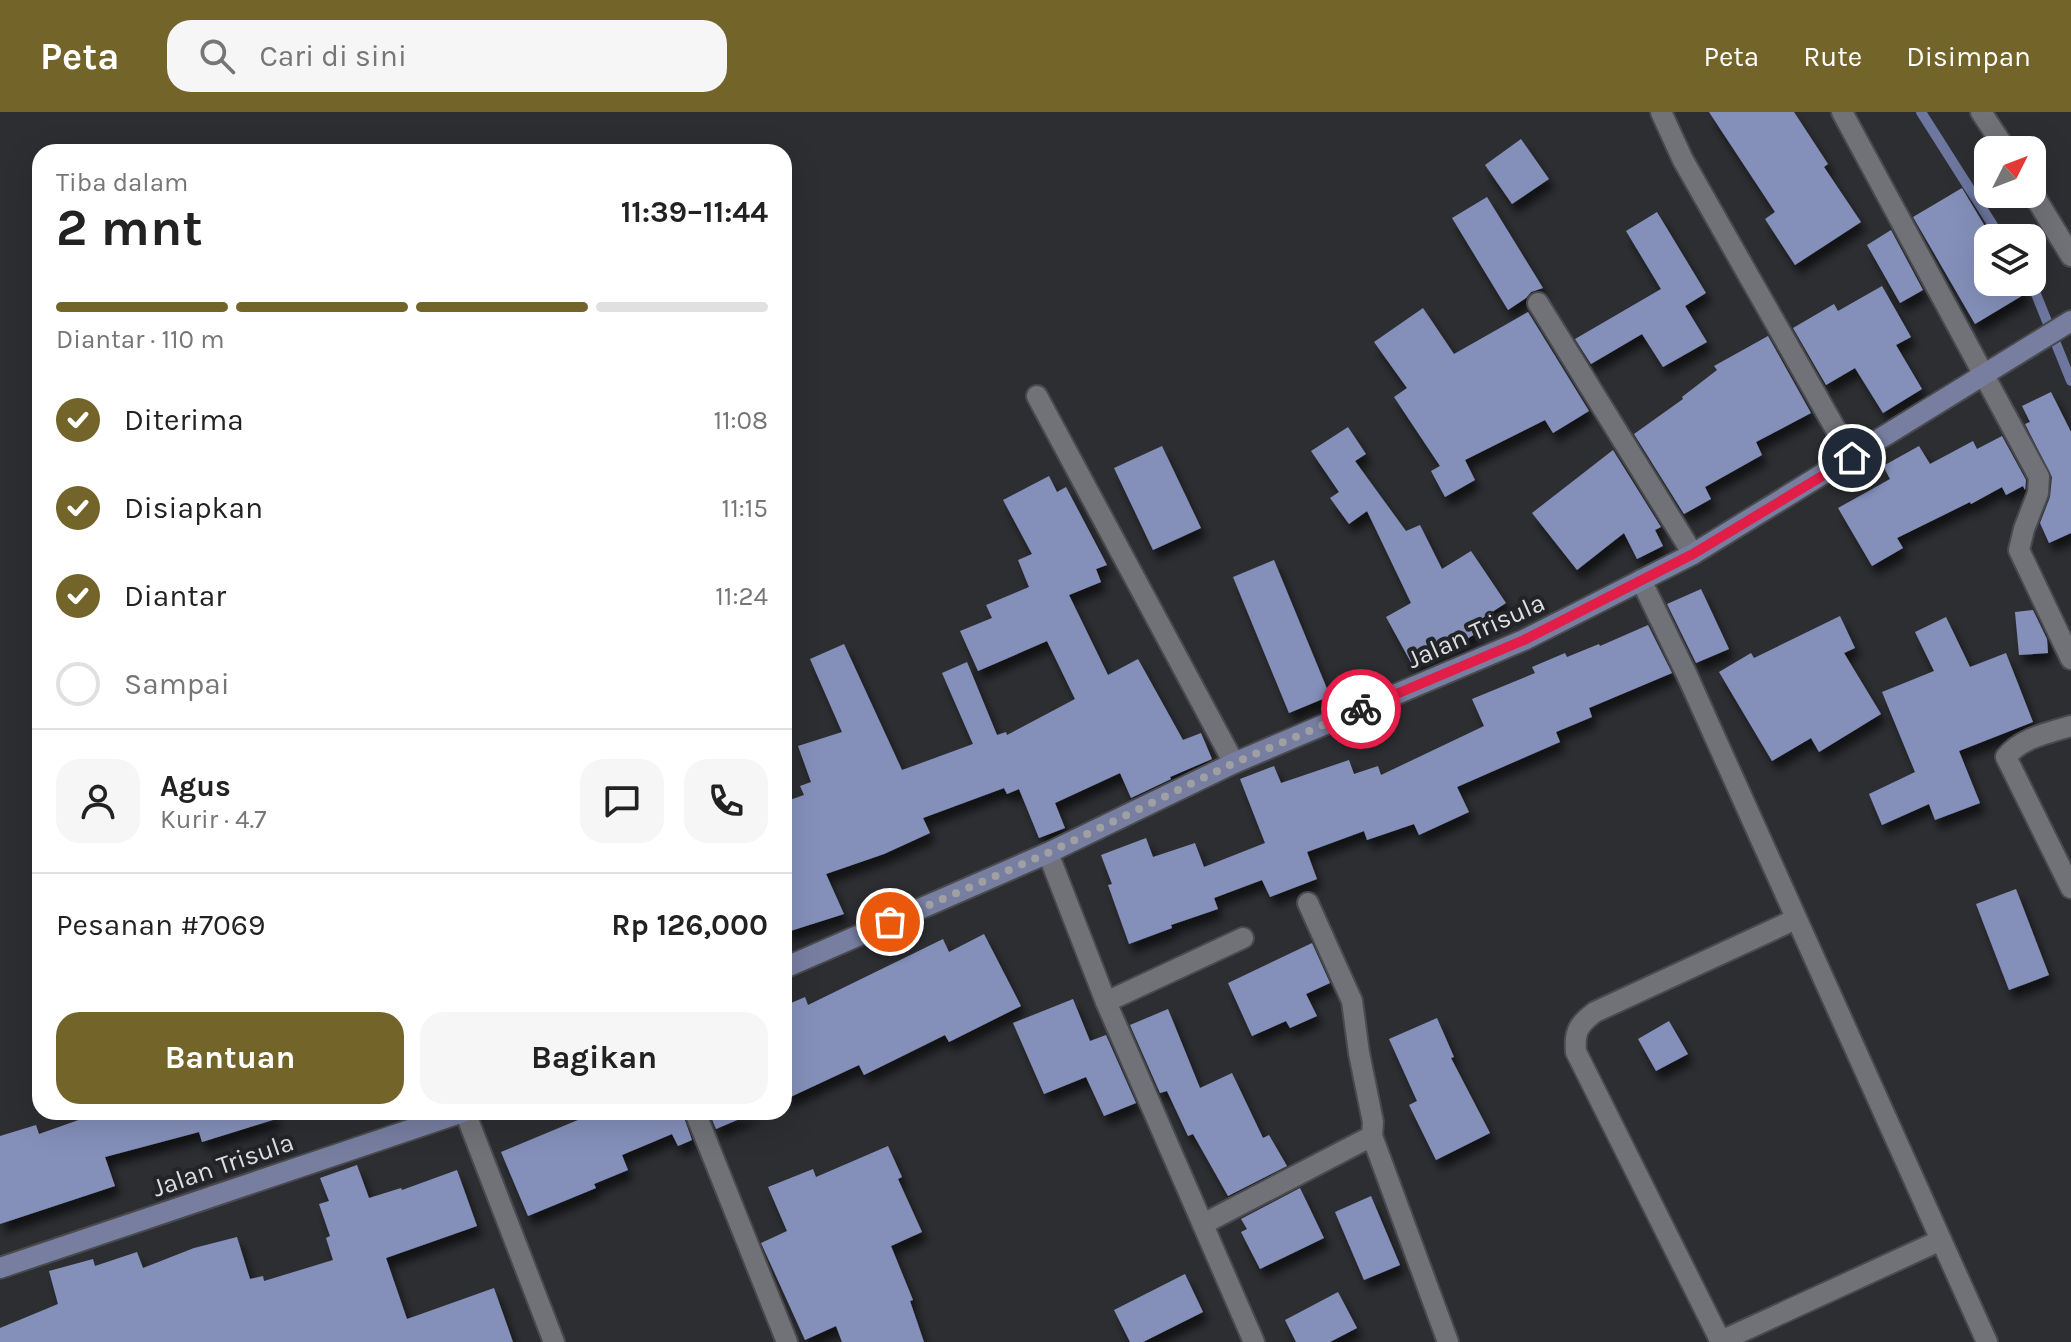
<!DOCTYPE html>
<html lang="id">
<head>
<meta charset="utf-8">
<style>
  :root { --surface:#fff; --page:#f6f6f6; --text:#222; --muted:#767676; --line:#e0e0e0; --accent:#73642a }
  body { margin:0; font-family:Karla,sans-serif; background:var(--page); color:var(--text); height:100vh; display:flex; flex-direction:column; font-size:30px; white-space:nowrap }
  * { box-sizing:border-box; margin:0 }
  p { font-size:26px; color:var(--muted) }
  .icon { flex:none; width:44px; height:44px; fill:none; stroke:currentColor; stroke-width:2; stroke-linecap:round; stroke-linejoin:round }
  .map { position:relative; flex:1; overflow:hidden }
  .drawer { position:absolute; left:32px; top:32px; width:760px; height:976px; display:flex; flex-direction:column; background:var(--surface); border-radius:24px; box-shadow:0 8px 32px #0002 }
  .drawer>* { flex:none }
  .needle { width:52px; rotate:48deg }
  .fabs { position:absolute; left:1974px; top:24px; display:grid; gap:16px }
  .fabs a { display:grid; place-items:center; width:72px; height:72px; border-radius:16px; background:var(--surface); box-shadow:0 8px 32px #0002; font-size:40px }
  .pin { position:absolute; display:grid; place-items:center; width:68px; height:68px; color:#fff; margin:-34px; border:4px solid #fff; border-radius:50%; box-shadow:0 2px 8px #0007 }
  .courier { position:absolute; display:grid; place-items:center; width:80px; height:80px; margin:-40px; border:6px solid #e11d48; border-radius:50%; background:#fff; color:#222; box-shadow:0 2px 10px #0007 }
  .overview em { font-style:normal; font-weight:700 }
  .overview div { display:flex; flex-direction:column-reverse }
  .overview { display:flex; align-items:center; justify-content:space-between; height:136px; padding:0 24px }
  h1 { font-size:52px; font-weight:700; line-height:60px }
  .bar { display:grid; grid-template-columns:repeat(4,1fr); gap:12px 8px; align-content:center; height:96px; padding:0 24px }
  .bar i { height:10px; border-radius:6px; background:var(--line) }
  .bar .active { background:var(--accent) }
  .bar p { grid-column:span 4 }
  .line { display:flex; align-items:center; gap:20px; padding:0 24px; border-top:2px solid var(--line) }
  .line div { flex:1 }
  .round { display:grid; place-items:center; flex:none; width:84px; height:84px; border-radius:24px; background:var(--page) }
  ol { padding:0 24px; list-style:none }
  li { display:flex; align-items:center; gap:24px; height:88px }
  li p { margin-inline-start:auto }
  li .icon { padding:8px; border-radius:50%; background:var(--accent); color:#fff; stroke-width:4 }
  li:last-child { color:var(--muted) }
  li i { width:44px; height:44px; border:4px solid var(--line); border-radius:50% }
  .cta { display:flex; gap:16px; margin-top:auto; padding:16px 24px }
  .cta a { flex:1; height:92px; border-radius:24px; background:var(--accent); color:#fff; font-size:32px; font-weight:700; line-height:92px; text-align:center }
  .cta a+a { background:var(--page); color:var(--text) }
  header { display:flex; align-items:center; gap:48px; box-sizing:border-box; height:112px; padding:0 40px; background:var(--accent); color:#fff }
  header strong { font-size:38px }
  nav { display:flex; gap:44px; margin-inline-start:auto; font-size:28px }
  .search { width:560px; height:72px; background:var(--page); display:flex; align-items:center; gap:20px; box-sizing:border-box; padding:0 28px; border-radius:24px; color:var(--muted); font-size:30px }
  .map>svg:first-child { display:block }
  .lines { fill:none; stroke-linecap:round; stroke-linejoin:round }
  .stream { stroke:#6d77a0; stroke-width:10 }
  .building { fill:#8590ba; filter:url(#shadow) }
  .street-casing { stroke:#494a4e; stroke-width:24 }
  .secondary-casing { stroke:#494a4e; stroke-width:24 }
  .street { stroke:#707277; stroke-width:20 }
  .secondary { stroke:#777ea0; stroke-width:20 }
  .done { stroke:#9fa0a4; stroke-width:8; stroke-dasharray:0 14.4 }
  .route { stroke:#e11d48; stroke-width:10 }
  .labels { text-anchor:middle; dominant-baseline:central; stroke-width:8; stroke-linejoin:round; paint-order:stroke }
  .street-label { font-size:26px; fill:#dddee1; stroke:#232428 }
</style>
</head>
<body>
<header>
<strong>Peta</strong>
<div class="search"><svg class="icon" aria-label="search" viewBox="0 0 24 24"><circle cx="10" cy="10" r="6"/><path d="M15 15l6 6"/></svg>Cari di sini</div>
<nav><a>Peta</a><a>Rute</a><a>Disimpan</a></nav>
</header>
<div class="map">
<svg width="2071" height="1230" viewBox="0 0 2071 1230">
  <defs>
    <filter id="shadow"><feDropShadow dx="5" dy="9" stdDeviation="4" flood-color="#0009"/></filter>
  </defs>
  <rect width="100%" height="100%" fill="#2d2e32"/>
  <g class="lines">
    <!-- stream -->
    <g class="stream">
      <path d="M1921 0 2001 126"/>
      <path d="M2028 170 2036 182 2071 269"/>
    </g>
  </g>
  <!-- building -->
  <g class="building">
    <path d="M1709 0H1794L1828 52 1824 55 1861 110 1795 153 1765 107 1775 100Z"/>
    <path d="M1521 27 1549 67 1512 92 1485 53Z"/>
    <path d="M1962 76 1992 126H1988V170H2018L2025 182 1975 212 1913 105Z"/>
    <path d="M1487 85 1543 176 1531 180 1526 186 1508 198 1452 106Z"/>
    <path d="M1657 100 1706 181 1685 194 1707 230 1663 255 1642 222 1591 252 1575 227 1661 177 1626 119Z"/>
    <path d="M1891 118 1923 178 1900 191 1867 133Z"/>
    <path d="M1882 174 1911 225 1896 233 1922 277 1883 301 1855 256 1826 273 1793 216 1834 192 1838 199Z"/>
    <path d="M1423 196 1454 242 1528 200 1589 299 1553 321 1545 308 1465 348 1475 368 1445 385 1431 359 1440 354 1394 285 1407 276 1374 230Z"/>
    <path d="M1768 224 1811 301 1756 330 1762 343 1705 375 1711 387 1684 402 1634 322 1683 287 1682 285 1717 258 1714 254Z"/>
    <path d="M2051 280 2071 320V421L2049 431 2040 411 2050 385 2052 365 2025 312 2030 310 2022 294Z"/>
    <path d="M1348 315 1366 342 1355 349 1406 419 1420 413 1442 457 1471 439 1506 491 1475 511 1480 519 1452 536 1451 533 1413 554 1386 505 1411 491 1367 399 1349 412 1330 386 1339 380 1311 339Z"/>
    <path d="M2002 324 2026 368 2025 378 2023 374 2006 383 2002 375 1971 392 1970 390 1897 426 1903 436 1872 454 1838 396 1890 367 1883 354 1919 334 1930 352 1973 329 1977 337Z"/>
    <path d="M1162 334 1201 416 1153 438 1114 356Z"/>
    <path d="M1613 338 1661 415 1655 418 1663 434 1637 447 1624 421 1577 458 1532 401Z"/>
    <path d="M1049 364 1057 380 1066 375 1107 453 1096 457 1101 470 1069 483 1108 563 1138 547 1183 628 1201 621 1212 647 1170 665 1171 667 1131 686 1120 661 1055 691 1065 716 1039 726 1019 677 1007 682 1004 676 923 706 930 721 884 742 826 762 844 802 784 821V690L804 683 800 674 811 670 798 634 842 620 810 547 844 532 902 658 973 632 942 561 967 550 997 623 1006 620 1007 623 1075 587 1047 529 978 559 960 519 992 506 986 493 1029 475 1018 448 1032 442 1003 388Z"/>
    <path d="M1274 448 1330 584 1289 601 1233 465Z"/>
    <path d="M1701 477 1729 537 1696 551 1667 492Z"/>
    <path d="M2033 498 2047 527 2048 541 2019 543 2015 500Z"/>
    <path d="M1840 504 1855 536 1844 541 1881 602 1819 640 1811 626 1772 649 1719 560 1751 541 1754 546Z"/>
    <path d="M1946 505 1970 555 2006 541 2033 610 1959 639 1980 691 1935 708 1929 692 1882 713 1869 682 1915 660 1882 580 1934 559 1915 520Z"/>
    <path d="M1648 513 1672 561 1589 596 1592 605 1556 620 1560 630 1457 675 1469 700 1419 723 1414 712 1367 728 1364 719 1307 740 1317 767 1270 785 1262 768 1214 786 1218 797 1171 813 1172 816 1129 832 1108 773 1112 772 1101 743 1146 726 1153 745 1195 731 1204 755 1265 731 1240 667 1274 654 1281 671 1349 648 1354 662 1378 654 1381 663 1484 614 1472 587 1535 561 1532 555 1565 541 1567 545 1599 532 1600 534Z"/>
    <path d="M2016 777 2049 863 2009 878 1976 792Z"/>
    <path d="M984 822 1021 894 949 930 945 923 864 963 859 953 784 988V894L805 885 808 893 943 827 949 840Z"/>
    <path d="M1312 831 1330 871 1306 882 1317 904 1290 916 1286 909 1252 924 1228 871Z"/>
    <path d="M1073 887 1090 929 1106 923 1136 991 1104 1004 1086 965 1044 982 1013 911Z"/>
    <path d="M1168 897 1200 976 1232 961 1263 1026 1269 1023 1287 1054 1228 1084 1193 1022 1188 1024 1167 979 1160 981 1130 913Z"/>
    <path d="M1437 906 1454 945 1451 946 1490 1021 1436 1048 1409 993 1417 989 1389 927Z"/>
    <path d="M1669 909 1688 942 1656 959 1638 927Z"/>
    <path d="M101 1000H275L276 1007 202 1030 199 1020 105 1045 115 1074 0 1112V1024L36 1013 39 1022Z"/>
    <path d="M597 1000H682L692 1028 678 1034 672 1022 622 1043 628 1058 594 1072 596 1076 528 1104 501 1040Z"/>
    <path d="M709 1000H756L716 1017Z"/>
    <path d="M888 1034 902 1065 898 1067 922 1120 891 1134 913 1188 910 1189 924 1230H842L836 1214 805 1228 761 1131 787 1119 768 1075 813 1057 816 1065Z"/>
    <path d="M357 1053 369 1086 401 1076 402 1078 457 1058 477 1114 386 1146 407 1207 494 1176 513 1230H0V1216L58 1192 49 1159 93 1147 95 1154 137 1140 143 1156 194 1136 237 1125 250 1167 263 1164 264 1169 333 1148 326 1126 330 1124 319 1092 329 1089 320 1066Z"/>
    <path d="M1300 1076 1324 1126 1260 1157 1241 1120 1247 1117 1241 1107Z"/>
    <path d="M1371 1084 1400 1153 1364 1168 1335 1100Z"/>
    <path d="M1185 1162 1203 1200 1143 1230H1130L1114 1198Z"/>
    <path d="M1338 1180 1357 1216 1330 1230H1296L1285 1208Z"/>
  </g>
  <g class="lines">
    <defs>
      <g id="street">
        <path d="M1661 0 1683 48 1852 346"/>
        <path d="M1842 0 2039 365 2038 381 2024 417 2019 438 2071 547"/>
        <path d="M1981 0 2006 38"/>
        <path d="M2032 80 2071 144"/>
        <path d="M1538 191 1693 442"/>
        <path d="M1037 284 1234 651"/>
        <path d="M1641 468 1686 561 1987 1230"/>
        <path d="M2071 614C2048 621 2021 626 2006 645L2071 776"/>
        <path d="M1048 741 1106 890 1254 1230"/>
        <path d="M1796 807 1595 900C1579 912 1574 919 1576 940L1719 1226 1724 1227 1732 1224 1941 1128"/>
        <path d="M1106 890 1243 826"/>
        <path d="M465 1000 554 1230"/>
        <path d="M695 1000 787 1230"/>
        <path d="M1372 1024 1448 1230"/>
        <path d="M1203 1112 1372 1024 1373 1010 1359 941 1352 889 1308 791"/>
      </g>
      <g id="secondary">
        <path d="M784 856 1048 741 1234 651 1524 528 1693 442 2071 209"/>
        <path d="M0 1156 463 1000"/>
      </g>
    </defs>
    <!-- street casing -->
    <use href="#street" class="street-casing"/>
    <!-- secondary casing -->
    <use href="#secondary" class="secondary-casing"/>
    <!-- street -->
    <use href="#street" class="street"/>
    <!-- secondary -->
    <use href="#secondary" class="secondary"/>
  </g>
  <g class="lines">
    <!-- done -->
    <path class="done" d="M890 810 1048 741 1234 651 1361 597"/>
    <!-- route -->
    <path class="route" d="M1361 597 1524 528 1693 442 1852 346"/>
  </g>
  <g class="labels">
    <!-- street labels -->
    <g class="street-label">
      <text transform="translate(1476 519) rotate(-24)">Jalan Trisula</text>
      <text transform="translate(223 1053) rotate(-19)">Jalan Trisula</text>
    </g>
  </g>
</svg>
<div class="fabs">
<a><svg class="needle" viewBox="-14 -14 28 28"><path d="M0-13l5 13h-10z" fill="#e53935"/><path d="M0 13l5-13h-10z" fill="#767676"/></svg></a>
<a><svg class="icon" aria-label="layers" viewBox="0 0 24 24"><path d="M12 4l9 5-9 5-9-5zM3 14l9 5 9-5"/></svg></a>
</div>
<div class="pin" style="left:890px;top:810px;background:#ea580c"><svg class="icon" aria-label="bag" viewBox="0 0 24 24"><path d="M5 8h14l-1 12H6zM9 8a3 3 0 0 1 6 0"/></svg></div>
<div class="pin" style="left:1852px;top:346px;background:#1f2937"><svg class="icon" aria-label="home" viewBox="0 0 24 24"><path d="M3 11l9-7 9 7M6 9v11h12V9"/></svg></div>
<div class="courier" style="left:1361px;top:597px"><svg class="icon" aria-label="bike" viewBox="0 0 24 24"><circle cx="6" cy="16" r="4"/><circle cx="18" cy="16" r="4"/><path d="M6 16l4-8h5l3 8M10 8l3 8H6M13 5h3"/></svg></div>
<section class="drawer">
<div class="overview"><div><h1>2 mnt</h1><p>Tiba dalam</p></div><em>11:39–11:44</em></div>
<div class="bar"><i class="active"></i><i class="active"></i><i class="active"></i><i></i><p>Diantar · 110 m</p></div>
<ol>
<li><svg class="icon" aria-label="check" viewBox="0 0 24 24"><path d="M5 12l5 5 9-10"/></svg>Diterima<p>11:08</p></li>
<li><svg class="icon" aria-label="check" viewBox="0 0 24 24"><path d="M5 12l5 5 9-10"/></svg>Disiapkan<p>11:15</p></li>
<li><svg class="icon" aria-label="check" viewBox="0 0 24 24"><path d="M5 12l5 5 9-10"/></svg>Diantar<p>11:24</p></li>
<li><i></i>Sampai</li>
</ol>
<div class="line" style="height:144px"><a class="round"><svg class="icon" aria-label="person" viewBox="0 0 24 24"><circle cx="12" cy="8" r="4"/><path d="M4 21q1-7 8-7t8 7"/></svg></a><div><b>Agus</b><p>Kurir · 4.7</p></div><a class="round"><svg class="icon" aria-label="chat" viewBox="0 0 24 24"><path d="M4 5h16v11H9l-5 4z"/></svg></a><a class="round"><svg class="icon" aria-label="phone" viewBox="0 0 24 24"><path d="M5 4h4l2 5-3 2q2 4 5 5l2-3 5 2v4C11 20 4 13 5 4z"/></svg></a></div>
<div class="line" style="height:104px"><div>Pesanan #7069</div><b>Rp 126,000</b></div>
<div class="cta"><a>Bantuan</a><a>Bagikan</a></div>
</section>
</div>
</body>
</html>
